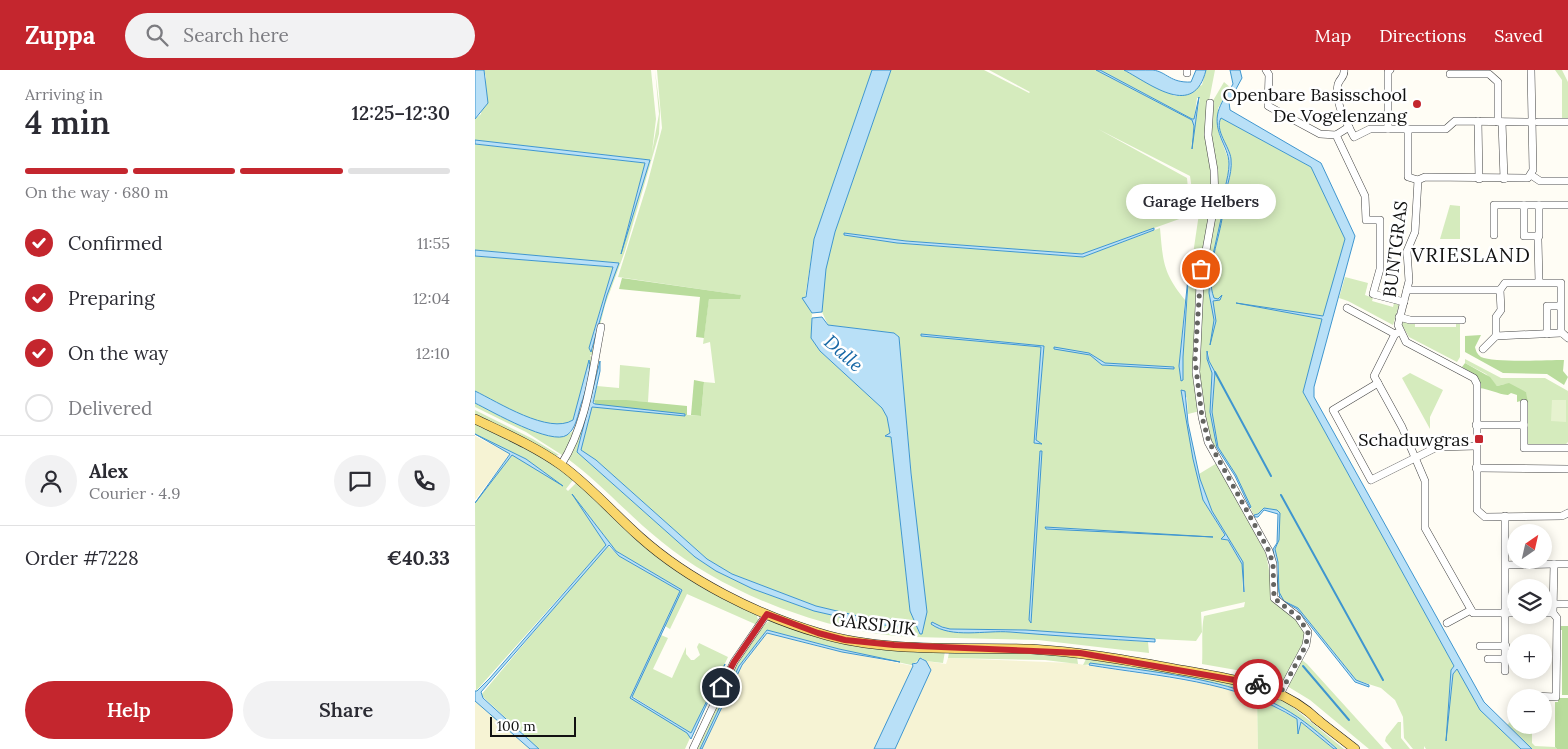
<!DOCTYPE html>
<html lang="en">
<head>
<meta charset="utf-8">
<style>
  :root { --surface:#fff; --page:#f2f2f3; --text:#2b2b33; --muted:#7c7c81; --line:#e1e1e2; --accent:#c4262e }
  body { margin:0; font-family:Lora,serif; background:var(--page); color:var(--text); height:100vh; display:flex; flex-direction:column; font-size:19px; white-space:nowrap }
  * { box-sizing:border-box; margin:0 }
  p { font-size:16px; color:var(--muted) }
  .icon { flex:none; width:28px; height:28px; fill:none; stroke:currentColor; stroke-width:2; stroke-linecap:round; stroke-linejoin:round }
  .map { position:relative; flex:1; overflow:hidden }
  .details { display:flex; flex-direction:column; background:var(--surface); width:475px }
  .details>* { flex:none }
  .needle { width:32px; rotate:34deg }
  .buttons { position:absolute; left:1032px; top:454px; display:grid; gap:10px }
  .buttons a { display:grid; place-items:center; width:45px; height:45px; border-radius:50%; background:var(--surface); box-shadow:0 2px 12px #0003; font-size:25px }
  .scale { position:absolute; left:15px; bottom:12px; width:86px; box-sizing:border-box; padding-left:5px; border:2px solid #111; border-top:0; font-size:14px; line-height:18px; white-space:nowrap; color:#111; -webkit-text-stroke:4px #fff; paint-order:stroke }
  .pin { position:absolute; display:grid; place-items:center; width:42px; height:42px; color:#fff; margin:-21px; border:2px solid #fff; border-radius:50%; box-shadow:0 1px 5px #0007 }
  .courier { position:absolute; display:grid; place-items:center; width:50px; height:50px; margin:-25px; border:4px solid #c4262e; border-radius:50%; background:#fff; color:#222; box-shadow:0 1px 6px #0007 }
  .bubble { position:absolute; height:35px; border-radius:18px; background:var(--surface); box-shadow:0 2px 12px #0003; font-size:16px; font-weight:600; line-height:35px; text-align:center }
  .summary em { font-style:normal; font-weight:600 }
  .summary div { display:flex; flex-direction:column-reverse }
  .summary { display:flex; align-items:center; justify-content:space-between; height:85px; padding:0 25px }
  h1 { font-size:32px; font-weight:600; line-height:38px }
  .bar { display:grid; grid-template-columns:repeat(4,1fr); gap:8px 5px; align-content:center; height:60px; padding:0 25px }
  .bar i { height:6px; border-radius:4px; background:var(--line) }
  .bar .selected { background:var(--accent) }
  .bar p { grid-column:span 4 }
  .line { display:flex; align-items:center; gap:12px; padding:0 25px; border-top:1px solid var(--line) }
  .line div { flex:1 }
  .round { display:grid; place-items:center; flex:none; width:52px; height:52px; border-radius:26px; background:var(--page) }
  ol { padding:0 25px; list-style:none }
  li { display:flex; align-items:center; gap:15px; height:55px }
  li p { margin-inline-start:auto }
  li .icon { padding:5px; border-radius:50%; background:var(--accent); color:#fff; stroke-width:4 }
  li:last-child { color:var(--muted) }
  li i { width:28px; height:28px; border:2px solid var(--line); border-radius:50% }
  .cta { display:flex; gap:10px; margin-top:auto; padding:10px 25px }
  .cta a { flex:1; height:58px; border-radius:30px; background:var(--accent); color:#fff; font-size:20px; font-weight:600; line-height:58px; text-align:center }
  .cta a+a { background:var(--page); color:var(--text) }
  header { display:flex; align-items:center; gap:30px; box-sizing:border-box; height:70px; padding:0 25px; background:var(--accent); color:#fff }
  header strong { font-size:24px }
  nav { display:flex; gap:28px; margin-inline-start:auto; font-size:18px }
  .search { width:350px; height:45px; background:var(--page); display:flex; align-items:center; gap:12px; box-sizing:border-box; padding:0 18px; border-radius:28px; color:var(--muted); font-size:19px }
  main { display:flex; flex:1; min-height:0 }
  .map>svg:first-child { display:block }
  .farmland { fill:#f6f3d4 }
  .green { fill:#d5ebbd; fill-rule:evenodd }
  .forest { fill:#b9dc9c }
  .pitch { fill:#e6f2cf }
  .water { fill:#b9e0f7; stroke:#3f96cf }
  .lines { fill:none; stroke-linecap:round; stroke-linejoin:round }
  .stream { stroke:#3f96cf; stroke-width:2 }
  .minor-casing { stroke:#444; stroke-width:8 }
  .major-casing { stroke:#222; stroke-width:10 }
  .minor { stroke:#fff; stroke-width:7 }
  .major { stroke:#f9d66b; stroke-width:9 }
  .done { stroke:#646461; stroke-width:5; stroke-dasharray:0 9 }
  .route { stroke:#c4262e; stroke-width:6 }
  .poi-dot { fill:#c4262e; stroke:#fff; stroke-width:2 }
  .labels { text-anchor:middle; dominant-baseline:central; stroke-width:5; stroke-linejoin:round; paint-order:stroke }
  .poi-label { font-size:18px; fill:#111; stroke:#fff; text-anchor:end }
  .street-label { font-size:18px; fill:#111; stroke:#fff }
  .water-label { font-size:19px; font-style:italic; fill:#1768a6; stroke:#fff }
  .quarter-label { font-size:20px; letter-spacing:1px; fill:#111; stroke:#fff }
</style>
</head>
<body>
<header>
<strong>Zuppa</strong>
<div class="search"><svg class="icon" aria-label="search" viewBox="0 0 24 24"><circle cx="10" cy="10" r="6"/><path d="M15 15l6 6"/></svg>Search here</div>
<nav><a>Map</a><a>Directions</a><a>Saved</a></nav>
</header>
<main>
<section class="details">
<div class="summary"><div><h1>4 min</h1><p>Arriving in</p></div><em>12:25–12:30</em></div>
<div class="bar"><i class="selected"></i><i class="selected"></i><i class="selected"></i><i></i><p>On the way · 680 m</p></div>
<ol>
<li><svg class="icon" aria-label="check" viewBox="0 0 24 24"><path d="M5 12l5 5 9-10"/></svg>Confirmed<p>11:55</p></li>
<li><svg class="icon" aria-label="check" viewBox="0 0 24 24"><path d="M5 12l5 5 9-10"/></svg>Preparing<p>12:04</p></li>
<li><svg class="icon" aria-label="check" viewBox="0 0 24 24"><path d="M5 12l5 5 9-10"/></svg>On the way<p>12:10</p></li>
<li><i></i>Delivered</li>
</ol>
<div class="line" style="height:90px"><a class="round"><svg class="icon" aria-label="person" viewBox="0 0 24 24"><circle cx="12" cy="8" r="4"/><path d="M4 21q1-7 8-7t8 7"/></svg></a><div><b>Alex</b><p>Courier · 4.9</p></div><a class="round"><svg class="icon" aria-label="chat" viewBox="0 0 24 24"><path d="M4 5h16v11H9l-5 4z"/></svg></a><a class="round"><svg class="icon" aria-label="phone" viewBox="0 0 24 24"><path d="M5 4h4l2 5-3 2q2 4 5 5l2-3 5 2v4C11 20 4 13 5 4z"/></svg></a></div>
<div class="line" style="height:65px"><div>Order #7228</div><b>€40.33</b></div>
<div class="cta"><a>Help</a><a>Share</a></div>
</section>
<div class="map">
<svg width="1093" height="679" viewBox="0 0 1093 679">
  <rect width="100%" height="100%" fill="#fffdf5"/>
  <!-- farmland -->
  <g class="farmland">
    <path d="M0 366 35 384 0 430Z"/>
    <path d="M292 563 353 579 438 596 399 679H227L267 595Z"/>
    <path d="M473 588 597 593 746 616 770 623 782 628 783 679H420L456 600 451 591 471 594Z"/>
    <path d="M0 631 17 646 55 679H0Z"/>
  </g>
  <!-- green -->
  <g class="green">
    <path d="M9 0H176L181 49 177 82 184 44 180 0 185 41 184 64 150 181 130 235 118 285H115C116 287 117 289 118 292 119 304 96 378 87 385L51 362 0 337V333C17 341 86 383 99 359 109 339 111 313 114 291L98 350C73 365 24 333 0 321V186L138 197 115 274 117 281 132 225 143 193 0 180V74L170 93 146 184 175 90 0 70V49L6 44 11 7Z"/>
    <path d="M182 0H397L339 169 330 228 337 243 336 268 345 281 407 338 412 347 416 367 435 541 444 563 439 435 424 267 419 263 353 255 347 242 350 199 360 162 416 0H509L554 23 555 22 514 0H621L717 50 719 56 716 79 725 28H722L719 49H717L625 0H649L700 26 727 15 731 0H740L733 36 739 121 727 183 717 191 726 130 725 125 717 120 715 106 623 59 712 108 713 119 723 129 721 143 607 184 431 171 369 163V165L422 173 608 187 685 158C688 192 688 203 710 230L704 296 706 311 715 198 723 213 725 341 713 344 712 328 706 320 728 430 767 494 768 522H770L768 492 737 441 725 409 724 404 742 393 791 484 800 533C815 546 826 547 832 568L808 612 767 601 727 594C728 579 726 559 729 546L769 537 770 532 726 542 727 562 721 571 584 564 551 560 475 559 455 553C481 566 507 560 534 562 581 565 627 569 673 572L674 583 563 570 438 567V553L436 552 435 567C354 563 250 524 187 472 154 446 127 414 93 389L125 287 102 382 220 487 241 501 278 519 339 541 396 554 426 557 432 551 383 546 341 536 257 504 232 489 121 390 106 380 117 337 226 346 229 312 240 313 235 272 228 274 234 228H265V225L143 207 172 115 187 58ZM446 264 569 276 561 370 567 374 559 373 566 277 446 266ZM579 278 614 283 630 293 699 297 627 295 615 285ZM565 381H566L556 552 554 550Z"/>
    <path d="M1080 0H1087L1093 12V50H1087V10Z"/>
    <path d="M749 12 756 18 743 38 744 64 754 91 753 111 748 140 763 143 750 137C748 121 758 106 756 89 754 76 739 61 746 48L836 97 870 169 848 247 761 233 847 249 828 322 979 596 976 600 971 671 978 604 982 599 1005 640 1046 679H951L949 676V679H938L929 668 928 647 920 630 906 618 881 610 823 538 807 529 804 522V499L800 479 803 474 805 443 793 438 779 446 761 405 743 377 737 342 740 302 734 291V282L732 289 737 303 735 341 742 378 738 379 723 314 727 210 738 145 734 65 736 34Z"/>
    <path d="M975 135 985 136V169H965Z"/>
    <path d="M870 207 893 213 890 225 898 228 897 231 918 237 919 233 924 235 918 255 873 231 864 228Z"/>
    <path d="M929 250 940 253V257H981V253L985 252V287L982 292 934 267 927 255Z"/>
    <path d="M990 289 1026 308H1070L1093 321V372L1090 375 1053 374 1051 322 1030 314 1022 316 1011 304 990 293Z"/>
    <path d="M145 295 175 298 173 332 119 330 122 316 144 318Z"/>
    <path d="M935 303 968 320 955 347V359L927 308Z"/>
    <path d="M0 340 58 369 84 385 80 386 0 346Z"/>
    <path d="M0 352C34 369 69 385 98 410L91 419 93 421 101 413 105 414 164 470 281 543 284 553 277 562 276 561 280 554 212 524 195 559 190 556 207 520 141 481 97 424 131 475 1 621 0 433 37 385 55 394 88 416 51 389 0 364Z"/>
    <path d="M132 475 144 486 205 521 155 627 214 664 215 668 210 679H64L6 625Z"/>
    <path d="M298 550 328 560 470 581 468 593 451 591 447 588 436 595 364 579 292 560 264 596 225 679H219C231 654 273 554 298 550Z"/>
    <path d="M186 565 193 568 178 599 197 608 211 577V584L216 590H219L225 585 222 577 224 573 253 587 216 663 157 626Z"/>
    <path d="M474 582H554L602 587 603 594 570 590 473 588Z"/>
    <path d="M611 589 728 606 791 622 814 634 869 679H862L835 656 806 637 772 622 741 614 621 594 608 595Z"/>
    <path d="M827 590 832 594 909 679H894L835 630 812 616Z"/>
    <path d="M782 628 822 649 824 663 826 652 859 679H783Z"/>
    <path d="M923 652H926V668L935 679H917L910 671 911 667Z"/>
    <path d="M1035 652 1041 655H1057V673L1060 676 1080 677 1082 679H1057L1032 655Z"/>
  </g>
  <!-- forest -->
  <g class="forest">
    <path d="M147 208 266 225 265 229H234L229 268 221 267 225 227 144 219Z"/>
    <path d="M1006 265 1000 277C1001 281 1002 284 1006 287 1019 293 1071 290 1089 290L1088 301 1093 307 1089 315 1072 304 1028 303 990 282V266Z"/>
    <path d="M990 293 1015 307 1022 316 1034 313 1051 322 1053 333 1049 330 1042 332V325L1036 323 1033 325C1022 324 1015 319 1004 318L1001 305 987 297Z"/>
    <path d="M219 310 229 312 226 346 216 345Z"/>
    <path d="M119 330H151L212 336V345L120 335Z"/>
    <path d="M1083 556H1093V625H1087V560H1083Z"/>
    <path d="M1083 628H1093V679H1082L1080 677V632H1083Z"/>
  </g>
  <!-- pitch -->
  <path class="pitch" d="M1077 330H1091V352L1076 351Z"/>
  <!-- water -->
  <g class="water">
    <path d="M0 0H9L13 33 0 49Z"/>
    <path d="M397 0H416L360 162 351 199 347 242 337 243 327 228 331 227 339 169Z"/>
    <path d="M621 0H625L717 49H719L724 27 717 79 719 56 717 50Z"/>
    <path d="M649 0C658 0 668 0 678 0 692 2 695 13 716 12L721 0H731C719 49 677 15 649 0Z"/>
    <path d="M755 0H765L767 8 754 32 755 40 846 93 880 166 839 317V327L1009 632 1057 679H1046L1005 640 982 599 978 604 971 671 976 600 979 596 828 322 847 249 761 233 848 246 870 169 836 97 746 48C739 60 755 77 756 89 758 106 748 121 750 137L764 143 748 140C746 125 754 109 754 94 754 84 749 76 746 68 736 43 747 33 758 14Z"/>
    <path d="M0 70 175 90 146 184 170 93 0 74Z"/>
    <path d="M746 149H747C743 173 730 204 739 228L743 229 747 225 745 230 738 231 741 251 735 275 739 250 734 223 735 198Z"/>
    <path d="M679 158V160L608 187 422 173 369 165V163L431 171 607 184Z"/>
    <path d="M0 180 144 193 132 225 116 282 114 278 138 197 0 186Z"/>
    <path d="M714 198 708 287V310L706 311 704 296Z"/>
    <path d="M347 247 353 255 419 263 424 267 436 403 452 542 447 564H445L435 541 416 367 410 366 415 363 412 347 407 338 345 281 336 268 337 248Z"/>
    <path d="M446 264 569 276 561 370 567 374 559 373 566 277 446 266Z"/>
    <path d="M579 277 614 283 630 293 699 297V299L627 295 615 285 579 279Z"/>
    <path d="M732 281 734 291 740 302 737 342 743 377 761 405 776 437 775 438 760 406 742 378 735 342 737 303 732 289Z"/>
    <path d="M114 290C117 300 110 324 106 334 103 344 101 359 92 365 77 376 16 341 0 333V321C23 332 74 365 98 350Z"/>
    <path d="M125 291V301L118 333 120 334 210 344V346L117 337 106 380 121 390 232 489 257 504 341 536 383 546 432 551 434 552 433 557 396 554 339 541 278 519 241 501 220 487 102 382Z"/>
    <path d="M706 320 710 321 713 353 725 409 737 441 768 492 769 522 767 494 753 470 746 469 750 465 728 430 718 389Z"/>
    <path d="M0 364 51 389 88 416 37 385 0 433 35 384Z"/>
    <path d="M565 381H567L556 553 554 550Z"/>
    <path d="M97 424 141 481 207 520 157 627 216 663 250 594 216 669 212 663 155 628 205 521 144 486 134 475 6 622 8 628 64 679H55L0 631V621H2L15 608 131 475Z"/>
    <path d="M789 438 802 440 805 443 804 470 800 479 803 492 804 522 809 531 823 538 881 610 894 615V617L880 612 822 539 805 529 798 479 802 473 803 444 789 440 783 447H780L779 445 783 444Z"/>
    <path d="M570 457 738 467 571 459Z"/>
    <path d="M457 552 467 557 475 559 551 560 680 569V572C631 569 583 566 535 562 510 560 477 569 456 554Z"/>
    <path d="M292 560 364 579 425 592 367 582 292 563 267 595 227 679H225L264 596Z"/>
    <path d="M445 588 451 591 456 600 420 679H399L438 596 437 594 442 593Z"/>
    <path d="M615 593C673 601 757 609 808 638 828 649 845 664 862 679H859L826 652 823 664 822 649C760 610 685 607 614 595Z"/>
  </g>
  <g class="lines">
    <!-- stream -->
    <g class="stream">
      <path d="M740 302 796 406"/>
      <path d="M806 425 908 610"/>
      <path d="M828 596 874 650"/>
    </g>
    <defs>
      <g id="minor">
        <path d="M791 0 794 5 793 36 845 64 861 65 890 126 891 150H905V199L898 224 929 232"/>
        <path d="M869 0C870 7 865 8 863 14 859 33 871 51 879 67L895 59H971L980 51 1057 52"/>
        <path d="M1056 0 1058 100 1053 108 950 107 943 110 940 162 932 181 934 211 923 255 931 272 999 308 1002 314V440L1010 447 1087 446 1093 443"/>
        <path d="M712 3V0"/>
        <path d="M975 4H1014L1023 12V52"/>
        <path d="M735 33 733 65 739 100 740 130 725 214 721 302 727 347 733 372 794 481 798 494 799 528 823 547 833 562 831 575 804 626"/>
        <path d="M1003 51 1004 109"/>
        <path d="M1027 52 1029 109"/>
        <path d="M1063 52H1093"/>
        <path d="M913 59V2L915 0"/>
        <path d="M933 59V107L943 110"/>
        <path d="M861 65 874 57"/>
        <path d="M1056 105 1065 111H1093"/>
        <path d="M1049 135V166H1064V135"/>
        <path d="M1019 165V135H1093"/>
        <path d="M1063 170 1064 212"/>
        <path d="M932 220H1025"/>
        <path d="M872 238 920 264 922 263"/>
        <path d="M924 247 935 250H987"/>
        <path d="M920 264 899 306 927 357 950 411V458L998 543H1041"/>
        <path d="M1072 264V236H1085"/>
        <path d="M1021 266 1086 263V262"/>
        <path d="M1008 279 1021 266V247L1026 240 1025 220 1030 213H1086V262L1093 268"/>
        <path d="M903 313 858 340 896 410 962 377 1001 376"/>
        <path d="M1049 333V378H1093"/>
        <path d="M1001 355H1049"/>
        <path d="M86 395C112 354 117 303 126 257"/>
        <path d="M1001 398 1093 399"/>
        <path d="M1031 495 1079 494"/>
        <path d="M1079 534H1093"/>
        <path d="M1069 543H1078"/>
        <path d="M972 553 996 540"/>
        <path d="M1005 576H1031"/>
        <path d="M1013 589H1030"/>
        <path d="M1030 601V446"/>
        <path d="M1058 626 1081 627 1082 548 1078 543 1079 494H1093"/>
        <path d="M218 679 259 592 292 544"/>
      </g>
      <g id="major">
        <path d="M0 349C29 363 59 376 86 395 115 416 138 443 165 467 213 510 282 545 344 563 407 583 490 577 556 579 609 582 661 592 712 601 761 610 807 615 844 651"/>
        <path d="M840 648 880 679"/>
      </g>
    </defs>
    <!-- minor casing -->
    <use href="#minor" class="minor-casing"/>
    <!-- major casing -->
    <use href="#major" class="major-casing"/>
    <!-- minor -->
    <use href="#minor" class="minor"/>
    <!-- major -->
    <use href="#major" class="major"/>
  </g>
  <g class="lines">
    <!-- done -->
    <path class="done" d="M726 199 720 290 727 347 734 372 794 481 798 494 799 528 823 547 833 562 831 575 806 622 783 614"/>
    <!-- route -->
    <path class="route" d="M246 617 259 592 292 544 343 563 370 570 419 575 605 583 783 614"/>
  </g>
  <!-- markers -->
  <g class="poi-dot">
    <circle cx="942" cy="34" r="5"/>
    <rect x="999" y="364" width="10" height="10" rx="2.5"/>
  </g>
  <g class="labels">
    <!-- poi labels -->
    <g class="poi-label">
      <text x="932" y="24">Openbare Basisschool<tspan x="932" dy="21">De Vogelenzang</tspan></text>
      <text x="994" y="369">Schaduwgras</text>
    </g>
    <!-- street labels -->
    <g class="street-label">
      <text transform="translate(920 179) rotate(-83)">BUNTGRAS</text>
      <text transform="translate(399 554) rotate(7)">GARSDIJK</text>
    </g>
    <!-- water labels -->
    <g class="water-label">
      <text transform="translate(369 283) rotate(42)">Dalle</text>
    </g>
    <!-- quarter labels -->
    <g class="quarter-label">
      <text x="996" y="184">VRIESLAND</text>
    </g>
  </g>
</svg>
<div class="buttons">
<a><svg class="needle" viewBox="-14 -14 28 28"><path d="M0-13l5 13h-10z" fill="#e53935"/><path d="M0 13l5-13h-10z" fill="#7c7c81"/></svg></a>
<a><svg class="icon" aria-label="layers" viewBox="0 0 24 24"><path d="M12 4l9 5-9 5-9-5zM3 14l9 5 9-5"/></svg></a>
<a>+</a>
<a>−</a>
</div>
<div class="scale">100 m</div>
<div class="pin" style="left:726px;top:199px;background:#ea580c"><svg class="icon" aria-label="bag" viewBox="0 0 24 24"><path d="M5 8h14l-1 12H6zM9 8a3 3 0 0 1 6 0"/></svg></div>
<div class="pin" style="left:246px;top:617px;background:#1f2937"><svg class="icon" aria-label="home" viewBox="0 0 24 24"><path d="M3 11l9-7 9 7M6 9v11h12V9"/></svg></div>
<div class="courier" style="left:783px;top:614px"><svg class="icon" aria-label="bike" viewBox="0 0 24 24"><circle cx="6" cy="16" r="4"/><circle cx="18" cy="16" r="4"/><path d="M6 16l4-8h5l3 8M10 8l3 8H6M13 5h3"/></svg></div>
<div class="bubble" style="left:651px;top:114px;width:150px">Garage Helbers</div>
</div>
</main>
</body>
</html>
